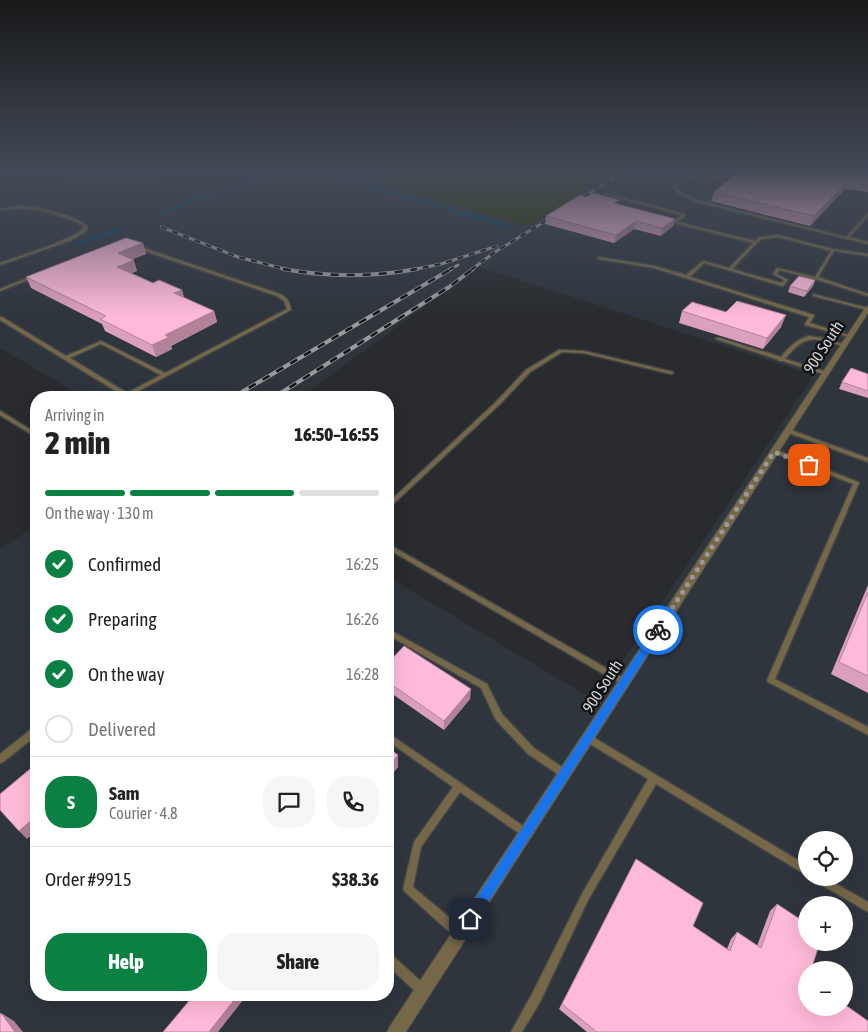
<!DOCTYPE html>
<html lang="en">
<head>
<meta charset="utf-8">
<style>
  :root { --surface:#fff; --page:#f6f6f6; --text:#222; --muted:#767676; --line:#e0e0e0; --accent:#0b8043 }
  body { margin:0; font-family:"Asap Condensed",sans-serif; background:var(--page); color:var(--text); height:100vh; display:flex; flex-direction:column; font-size:19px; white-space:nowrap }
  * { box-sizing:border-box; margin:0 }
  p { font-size:16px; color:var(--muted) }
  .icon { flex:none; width:28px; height:28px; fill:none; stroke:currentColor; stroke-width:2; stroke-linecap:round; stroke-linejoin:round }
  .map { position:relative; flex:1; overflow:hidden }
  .side { position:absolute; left:30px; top:391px; width:364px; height:610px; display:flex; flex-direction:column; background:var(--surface); border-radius:20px; box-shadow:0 5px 20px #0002 }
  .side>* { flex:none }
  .controls { position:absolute; left:798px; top:831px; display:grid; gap:10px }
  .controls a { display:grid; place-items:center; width:55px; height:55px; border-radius:50%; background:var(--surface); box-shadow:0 5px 20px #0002; font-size:25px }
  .pin { position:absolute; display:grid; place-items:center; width:42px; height:42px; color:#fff; margin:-21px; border-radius:10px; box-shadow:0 2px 8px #0006 }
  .courier { position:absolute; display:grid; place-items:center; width:50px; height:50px; margin:-25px; border:4px solid #1a73e8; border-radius:50%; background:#fff; color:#222; box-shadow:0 1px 6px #0007 }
  .head em { font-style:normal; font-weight:800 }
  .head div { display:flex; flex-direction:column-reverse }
  .head { display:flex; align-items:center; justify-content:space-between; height:85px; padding:0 15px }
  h1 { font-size:32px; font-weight:800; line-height:38px }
  .bar { display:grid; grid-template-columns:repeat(4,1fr); gap:8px 5px; align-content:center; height:60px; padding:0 15px }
  .bar i { height:6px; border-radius:4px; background:var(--line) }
  .bar .selected { background:var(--accent) }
  .bar p { grid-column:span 4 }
  .line { display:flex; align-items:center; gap:12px; padding:0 15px; border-top:1px solid var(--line) }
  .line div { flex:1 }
  .round { display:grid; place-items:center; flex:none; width:52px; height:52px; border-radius:20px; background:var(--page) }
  ol { padding:0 15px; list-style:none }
  li { display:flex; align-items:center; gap:15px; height:55px }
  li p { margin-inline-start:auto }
  li .icon { padding:5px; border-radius:50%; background:var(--accent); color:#fff; stroke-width:4 }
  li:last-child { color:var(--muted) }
  li i { width:28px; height:28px; border:2px solid var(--line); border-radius:50% }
  .button { display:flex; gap:10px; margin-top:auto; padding:10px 15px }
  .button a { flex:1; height:58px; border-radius:20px; background:var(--accent); color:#fff; font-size:20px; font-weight:800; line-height:58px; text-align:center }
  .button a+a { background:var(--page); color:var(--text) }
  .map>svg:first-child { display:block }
  .built { fill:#2f353d; fill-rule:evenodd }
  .green { fill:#2d3b00 }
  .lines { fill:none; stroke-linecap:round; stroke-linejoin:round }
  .stream { stroke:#02496d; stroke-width:2.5 }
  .service-casing { stroke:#444649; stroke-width:3 }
  .tertiary-casing { stroke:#444649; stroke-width:2 }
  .service { fill:#746848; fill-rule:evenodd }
  .tertiary { fill:#746848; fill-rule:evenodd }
  .rail-far2-casing { stroke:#999b9d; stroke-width:3 }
  .rail-far1-casing { stroke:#999b9d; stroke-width:4 }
  .rail-casing { stroke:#999b9d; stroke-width:5.5 }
  .rail-far2 { stroke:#121315; stroke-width:2; stroke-dasharray:6; stroke-linecap:butt }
  .rail-far1 { stroke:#121315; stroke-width:2.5; stroke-dasharray:8; stroke-linecap:butt }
  .rail { stroke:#121315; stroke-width:4; stroke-dasharray:11; stroke-linecap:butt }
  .wall { fill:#dba0bb }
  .shaded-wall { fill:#b28298 }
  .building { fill:#ffbad9; stroke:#b28298 }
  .route { fill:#1a73e8 }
  .done { stroke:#989a9c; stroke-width:5; stroke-dasharray:0 9 }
  .labels { text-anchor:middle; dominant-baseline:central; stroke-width:5; stroke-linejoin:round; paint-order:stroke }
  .near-street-label { font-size:16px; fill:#d3d5d7; stroke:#121315 }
</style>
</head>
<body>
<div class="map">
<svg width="868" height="1032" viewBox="0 0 868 1032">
  <rect width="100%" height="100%" fill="#292b2e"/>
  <!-- built -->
  <path class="built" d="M78 171H144L212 193 269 171H395L530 223 614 171H868V1032H0V549L36 526V995H388V577L596 701 814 375 479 267 301 397H84L0 348V195ZM806 840H844V878H806ZM806 905H844V942H806ZM806 970H844V1008H806Z"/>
  <!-- green -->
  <path class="green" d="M392 171H614L528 226 370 181Z"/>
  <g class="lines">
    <!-- stream -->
    <g class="stream">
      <path d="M317 171 507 226"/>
      <path d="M159 214 272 171"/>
      <path d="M78 244 118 230"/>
    </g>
    <defs>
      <g id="service">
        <path d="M702 175 719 176 736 179 734 180C715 177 691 171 677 187L680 191 698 200 846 237 868 213V216L849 237 868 242V244L696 202 678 193 673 187C681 178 690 176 702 175Z"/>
        <path d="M606 193 685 214V216L678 222 755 241 759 237 778 235 833 249 868 254V256L834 251 818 277 868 294V296L815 279 779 270 777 274 788 280 783 286H782L704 263 690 277 814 315V316L810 323 851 336 849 337 805 325V324L809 317 654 268 598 259V257H599L655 266 686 275 703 261 729 268 753 243 674 223V221L681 215 606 195ZM778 237 831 251 815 277 777 268 773 274 784 280 781 283 732 269 761 239Z"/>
        <path d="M21 206C38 207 77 215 88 227L85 232 72 240 0 265V263C16 257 77 239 84 227L81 224C53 213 30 204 0 211V209L11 207Z"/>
        <path d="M136 246H138L280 294C287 297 290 302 291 310L131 395 132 398H127L0 320V317H2L66 356 101 341 165 373 287 309 284 301 277 296 136 248ZM101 344 161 375 127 393 70 358Z"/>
        <path d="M32 276 35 277 0 291V289Z"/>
        <path d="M813 294 868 308V310L813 296Z"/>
        <path d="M809 336 823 338 845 345 843 346C814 338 806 333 785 359L827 372V374H823L783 361H779V360L716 339V338H720L781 357C789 347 796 340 809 336Z"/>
        <path d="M559 350 584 351 673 372V373L671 374 584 353 562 352 530 372 501 403 390 507 388 508V503L497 401 526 370Z"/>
        <path d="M0 411 36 433V437L0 415Z"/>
        <path d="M788 429 868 458V462L786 432 785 431 786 430Z"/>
        <path d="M774 449 858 482 859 483 775 679 868 727V735L768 682 767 680 853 484 772 452 771 451Z"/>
        <path d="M388 544 627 680 628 682 627 684 624 685 621 684 388 549Z"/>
        <path d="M388 629 487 684 502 714 534 748 568 771 569 774 568 777 565 778 562 777 528 754 496 720 481 688 388 635Z"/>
        <path d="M36 727V736L3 762 0 763V754L33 728Z"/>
        <path d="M388 733 529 830 531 833 529 836 526 838 523 836 460 792 421 847 413 887 463 929 464 933 463 937 459 938 455 937 405 892 403 889 414 842 453 787 388 741Z"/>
        <path d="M588 734 806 865V875L656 784 588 900 540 1002 522 1032H511L532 994 582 894 648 779 585 741 584 738 585 735Z"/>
        <path d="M813 878H826L868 902V912L815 881Z"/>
        <path d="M388 954 392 955 426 986 427 990 426 994 422 995 418 994 388 966Z"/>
      </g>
      <path id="tertiary" d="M868 306V313L406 1032H387L390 1026 865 308Z"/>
    </defs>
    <!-- service casing -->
    <use href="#service" class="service-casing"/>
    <!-- tertiary casing -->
    <use href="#tertiary" class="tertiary-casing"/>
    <!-- service -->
    <use href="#service" class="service"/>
    <!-- tertiary -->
    <use href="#tertiary" class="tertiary"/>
    <defs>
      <g id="rail-far2">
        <path d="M0 176 11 171"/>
        <path d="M574 203 625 171"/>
        <path d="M161 227 238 257 289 270"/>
        <path d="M411 270 441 264 497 246"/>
        <path d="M449 270 458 265"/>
        <path d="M471 270 495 252 557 214"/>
      </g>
      <g id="rail-far1">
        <path d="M283 269C327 277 374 277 417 269"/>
        <path d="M235 396 451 269"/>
        <path d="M276 396 449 287 473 269"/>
      </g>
      <g id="rail">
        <path d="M231 398 237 395"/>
        <path d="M272 398 278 395"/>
      </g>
    </defs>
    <!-- rail-far2 casing -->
    <use href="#rail-far2" class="rail-far2-casing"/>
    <!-- rail-far1 casing -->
    <use href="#rail-far1" class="rail-far1-casing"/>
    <!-- rail casing -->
    <use href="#rail" class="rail-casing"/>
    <!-- rail-far2 -->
    <use href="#rail-far2" class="rail-far2"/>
    <!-- rail-far1 -->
    <use href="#rail-far1" class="rail-far1"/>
    <!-- rail -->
    <use href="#rail" class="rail"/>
  </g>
  <!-- wall -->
  <g class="wall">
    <path d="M868 171V192L845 189 810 226 711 201 714 192Z"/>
    <path d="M618 205 675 219 673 226 661 236 634 229 614 243 545 224 546 216Z"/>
    <path d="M143 243 146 254 132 259 137 271 131 273 153 283 182 290 184 298 214 311 217 322 171 346 172 349 156 357 105 331 102 324 31 288 26 277Z"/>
    <path d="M815 280 813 286 804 297 788 292 790 286Z"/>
    <path d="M682 311 726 312 781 327 763 349 679 323Z"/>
    <path d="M868 374V398L839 389 842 382Z"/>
    <path d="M868 585V693L831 674Z"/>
    <path d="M388 663 470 699 444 730 388 691Z"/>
    <path d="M636 859 693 926 727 949 731 939 737 932 757 946 770 911 777 904 806 970V1008L868 1032H587L559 1009Z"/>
  </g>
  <!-- shaded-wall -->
  <g class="shaded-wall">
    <path d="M849 180 845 189 810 226 814 216Z"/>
    <path d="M675 219 673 226 661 236 662 228Z"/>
    <path d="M636 221 634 229 614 243 616 235Z"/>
    <path d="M143 243 146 254 121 264 118 253Z"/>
    <path d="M134 260 137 271 120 278 117 267Z"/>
    <path d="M815 280 813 286 804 297 807 291Z"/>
    <path d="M182 290 185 301 174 293Z"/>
    <path d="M214 311 217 322 171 346 172 349 156 357 152 345 165 335Z"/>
    <path d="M786 315 781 327 763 349 767 338Z"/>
    <path d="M471 689 470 699 444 730V721Z"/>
    <path d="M398 755V767L388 780V767Z"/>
    <path d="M36 816V831L27 839 19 831Z"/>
    <path d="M238 995H247L218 1032H209Z"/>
    <path d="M1 1013 14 1021 23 1032H15Z"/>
  </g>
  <!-- building -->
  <g class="building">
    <path d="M740 171H868V182L849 180 814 216 714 192Z"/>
    <path d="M592 193 619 200 614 203 675 219 662 228 636 221 616 235 546 216 580 195 587 197Z"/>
    <path d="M126 238 143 243 118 253 134 260 117 267 153 283 159 280 182 290 174 293 214 311 165 335 169 337 152 345 100 319 106 316 26 277Z"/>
    <path d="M799 276 815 280 807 291 790 286Z"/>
    <path d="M737 301 786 315 767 338 682 311 692 302 726 312Z"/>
    <path d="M851 368 868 374V391L842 382Z"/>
    <path d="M868 592V676L839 662Z"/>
    <path d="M404 646 471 689 444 721 388 682V663Z"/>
    <path d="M388 748 398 755 388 767Z"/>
    <path d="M36 764V816L19 831 0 810V794Z"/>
    <path d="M636 859 703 903 693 926 730 951 737 932 761 948 777 904 806 923V942H820L811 970H806V1008H844V1004L868 1021V1032H597L562 1004Z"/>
    <path d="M194 995H238L209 1032H163Z"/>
    <path d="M1 1013 15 1032H0V1015Z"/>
  </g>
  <!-- sky -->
  <linearGradient id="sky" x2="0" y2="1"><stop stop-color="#171819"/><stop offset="0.54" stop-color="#434a57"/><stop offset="1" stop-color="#434a57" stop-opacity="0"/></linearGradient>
  <rect width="868" height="316" fill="url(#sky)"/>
  <!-- route -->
  <path class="route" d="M658 626 662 627V632L474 924 470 926 465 924 463 919 465 915 655 627Z"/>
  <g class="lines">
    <!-- done -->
    <path class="done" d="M658 630 774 452 809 465"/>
  </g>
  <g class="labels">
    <!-- near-street labels -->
    <g class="near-street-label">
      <text transform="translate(823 347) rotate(-57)">900 South</text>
      <text transform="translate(602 686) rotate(-57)">900 South</text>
    </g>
  </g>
</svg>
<div class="controls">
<a><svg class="icon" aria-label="locate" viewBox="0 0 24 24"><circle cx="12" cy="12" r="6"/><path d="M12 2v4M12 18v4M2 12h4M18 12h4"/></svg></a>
<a>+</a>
<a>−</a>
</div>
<div class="pin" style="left:809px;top:465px;background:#ea580c"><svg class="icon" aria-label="bag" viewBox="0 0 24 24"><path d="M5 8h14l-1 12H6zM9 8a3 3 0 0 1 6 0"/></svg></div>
<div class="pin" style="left:470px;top:919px;background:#1f2937"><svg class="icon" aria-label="home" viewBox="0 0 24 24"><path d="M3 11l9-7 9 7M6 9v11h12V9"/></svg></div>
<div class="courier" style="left:658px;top:630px"><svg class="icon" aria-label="bike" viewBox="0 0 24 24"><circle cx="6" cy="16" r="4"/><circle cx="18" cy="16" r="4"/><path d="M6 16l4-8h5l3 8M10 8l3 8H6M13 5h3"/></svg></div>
<section class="side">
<div class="head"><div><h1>2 min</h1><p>Arriving in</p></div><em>16:50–16:55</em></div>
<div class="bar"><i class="selected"></i><i class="selected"></i><i class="selected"></i><i></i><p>On the way · 130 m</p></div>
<ol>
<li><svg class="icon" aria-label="check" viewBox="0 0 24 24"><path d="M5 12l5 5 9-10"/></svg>Confirmed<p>16:25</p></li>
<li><svg class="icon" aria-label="check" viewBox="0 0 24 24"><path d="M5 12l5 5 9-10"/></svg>Preparing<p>16:26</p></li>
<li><svg class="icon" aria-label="check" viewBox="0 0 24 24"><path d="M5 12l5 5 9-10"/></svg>On the way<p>16:28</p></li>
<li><i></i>Delivered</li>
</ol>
<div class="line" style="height:90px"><b class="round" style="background:var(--accent);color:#fff">S</b><div><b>Sam</b><p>Courier · 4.8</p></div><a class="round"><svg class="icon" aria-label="chat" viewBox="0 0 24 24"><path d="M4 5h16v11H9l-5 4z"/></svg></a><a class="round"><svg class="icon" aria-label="phone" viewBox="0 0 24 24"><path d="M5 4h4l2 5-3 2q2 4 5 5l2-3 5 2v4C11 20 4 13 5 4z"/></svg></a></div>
<div class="line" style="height:65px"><div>Order #9915</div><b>$38.36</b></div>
<div class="button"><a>Help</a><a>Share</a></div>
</section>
</div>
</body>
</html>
